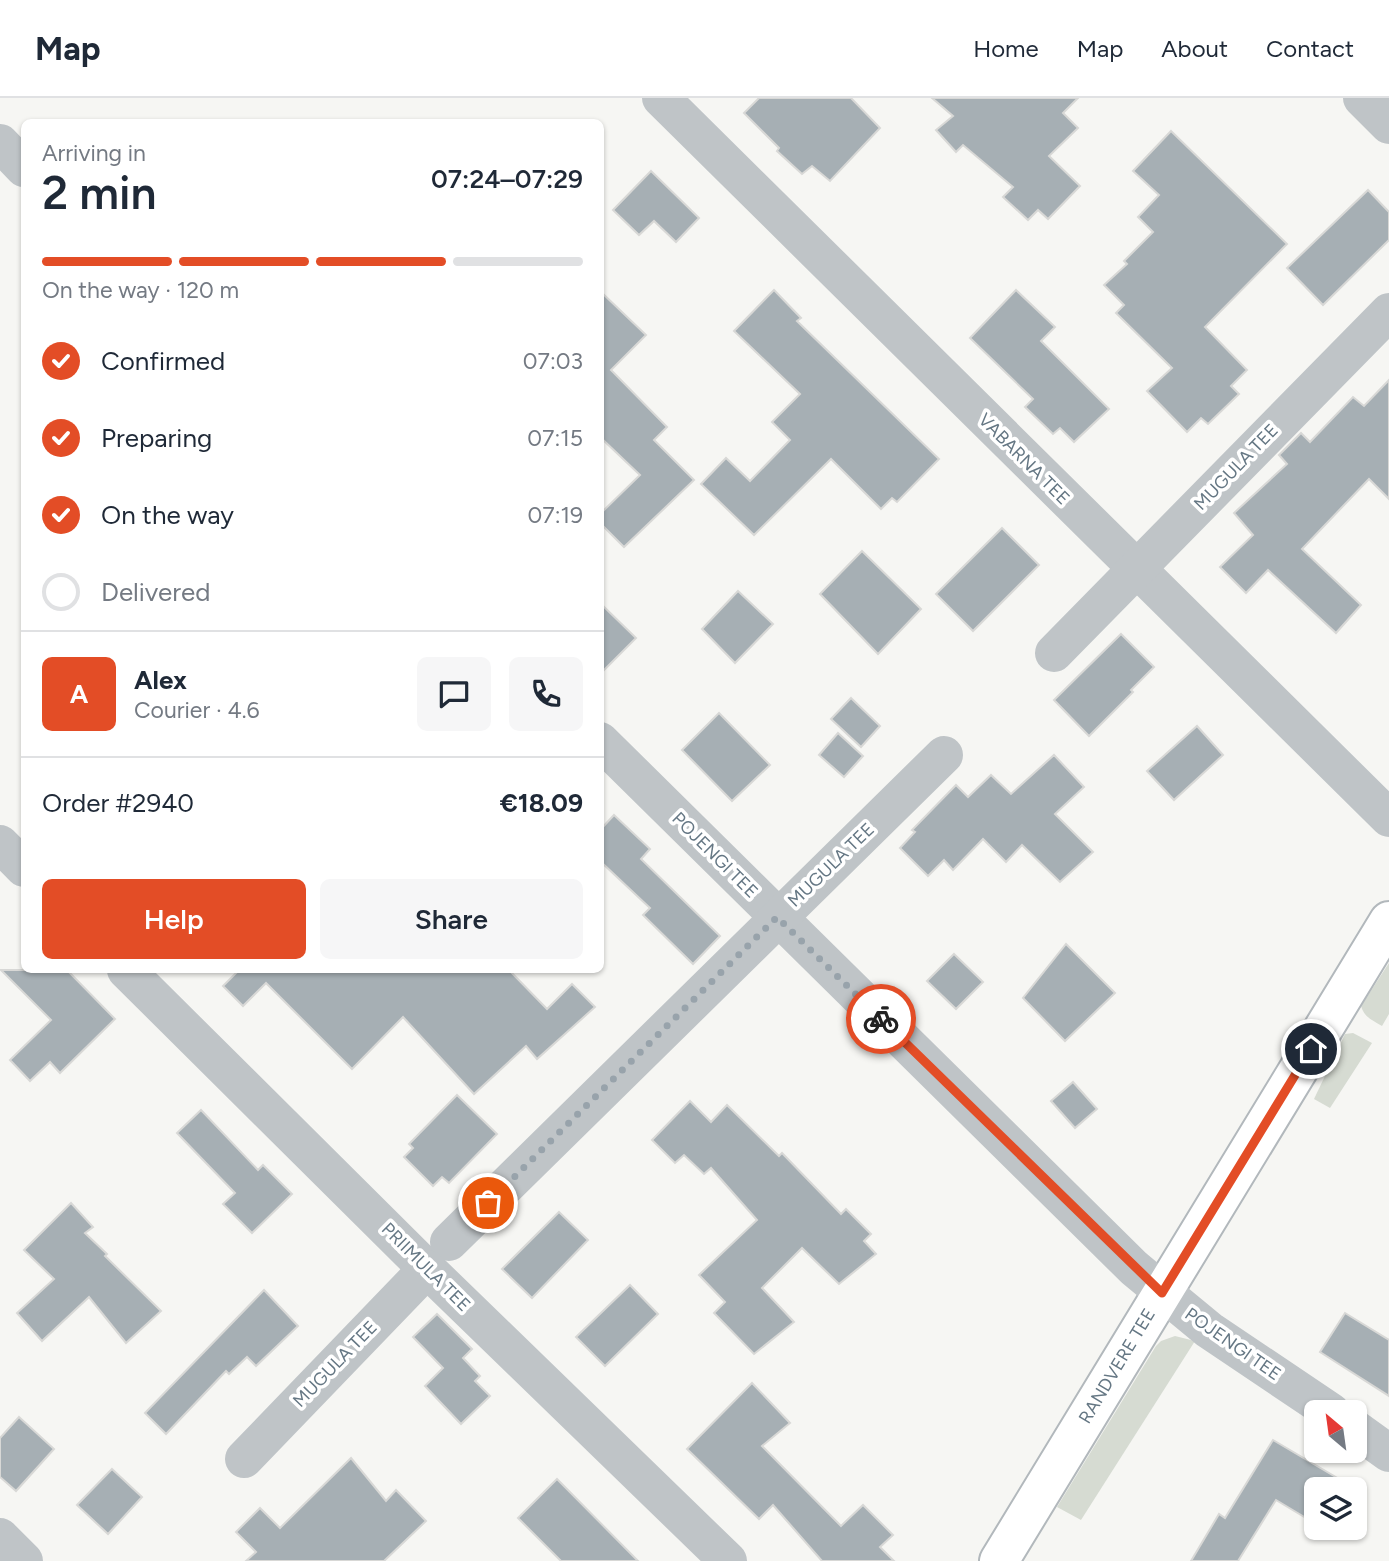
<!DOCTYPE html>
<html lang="en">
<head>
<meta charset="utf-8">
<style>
  :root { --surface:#fff; --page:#f6f6f7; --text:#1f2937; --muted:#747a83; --line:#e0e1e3; --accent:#e34d26 }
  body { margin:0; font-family:Figtree,sans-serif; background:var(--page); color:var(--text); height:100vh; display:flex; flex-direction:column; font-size:26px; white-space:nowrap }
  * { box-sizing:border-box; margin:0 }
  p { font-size:23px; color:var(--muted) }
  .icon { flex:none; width:38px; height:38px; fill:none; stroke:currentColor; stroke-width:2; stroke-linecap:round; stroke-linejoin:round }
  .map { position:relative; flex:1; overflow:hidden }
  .panel { position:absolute; left:21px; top:21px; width:583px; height:854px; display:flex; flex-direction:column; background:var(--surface); border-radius:10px; box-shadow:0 2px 5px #0004 }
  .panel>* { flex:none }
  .needle { width:46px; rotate:331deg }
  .controls { position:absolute; left:1304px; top:1302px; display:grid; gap:14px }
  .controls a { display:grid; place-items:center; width:63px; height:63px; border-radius:10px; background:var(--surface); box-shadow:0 2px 5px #0004; font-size:35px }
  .pin { position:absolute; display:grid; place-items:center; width:60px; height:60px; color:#fff; margin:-30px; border:4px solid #fff; border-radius:50%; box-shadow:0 2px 7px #0007 }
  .courier { position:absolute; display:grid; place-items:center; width:70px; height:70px; margin:-35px; border:5px solid #e34d26; border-radius:50%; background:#fff; color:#222; box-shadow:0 2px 9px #0007 }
  .overview em { font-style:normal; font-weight:600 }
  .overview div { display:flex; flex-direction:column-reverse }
  .overview { display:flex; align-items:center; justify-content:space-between; height:119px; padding:0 21px }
  h1 { font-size:46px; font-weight:600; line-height:52px }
  .bar { display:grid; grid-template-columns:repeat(4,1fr); gap:10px 7px; align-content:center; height:84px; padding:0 21px }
  .bar i { height:9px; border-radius:5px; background:var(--line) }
  .bar .on { background:var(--accent) }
  .bar p { grid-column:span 4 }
  .line { display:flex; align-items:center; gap:18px; padding:0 21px; border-top:2px solid var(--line) }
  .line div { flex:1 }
  .round { display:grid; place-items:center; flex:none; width:74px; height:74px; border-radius:10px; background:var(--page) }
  ol { padding:0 21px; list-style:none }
  li { display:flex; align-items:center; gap:21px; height:77px }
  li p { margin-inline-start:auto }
  li .icon { padding:7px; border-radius:50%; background:var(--accent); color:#fff; stroke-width:4 }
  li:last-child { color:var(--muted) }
  li i { width:38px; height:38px; border:4px solid var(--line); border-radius:50% }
  .primary-button { display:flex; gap:14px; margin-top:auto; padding:14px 21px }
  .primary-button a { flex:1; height:80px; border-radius:10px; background:var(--accent); color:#fff; font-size:28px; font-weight:600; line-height:80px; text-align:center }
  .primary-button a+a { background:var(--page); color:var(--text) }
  header { display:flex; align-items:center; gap:42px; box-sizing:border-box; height:98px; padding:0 35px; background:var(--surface); border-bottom:2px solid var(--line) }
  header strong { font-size:33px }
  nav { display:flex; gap:38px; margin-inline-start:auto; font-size:24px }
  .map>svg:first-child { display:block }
  .green { fill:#d6dbd2 }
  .building { fill:#a6afb4; stroke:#d8d8d6; stroke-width:2 }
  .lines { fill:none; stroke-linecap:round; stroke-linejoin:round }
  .secondary-casing { stroke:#b2b8bc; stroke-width:42 }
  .street { stroke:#bfc4c7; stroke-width:38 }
  .secondary { stroke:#fff; stroke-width:38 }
  .done { stroke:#98a3ab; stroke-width:7; stroke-dasharray:0 12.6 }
  .route { stroke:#e34d26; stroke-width:9 }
  .labels { text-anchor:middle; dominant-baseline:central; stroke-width:7; stroke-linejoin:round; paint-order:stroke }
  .street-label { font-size:18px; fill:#657784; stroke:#fff }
</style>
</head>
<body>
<header>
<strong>Map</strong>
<nav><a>Home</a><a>Map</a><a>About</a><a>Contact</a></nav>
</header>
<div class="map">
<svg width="1389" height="1463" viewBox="0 0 1389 1463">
  <rect width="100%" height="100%" fill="#f6f6f3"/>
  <!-- green -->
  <g class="green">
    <path d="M1389 865V916L1382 928C1372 922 1364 919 1361 908Z"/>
    <path d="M1353 935 1372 945 1330 1010 1314 1001 1345 936Z"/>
    <path d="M1175 1238 1195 1243 1081 1422 1057 1409 1156 1248 1161 1243Z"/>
  </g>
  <!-- building -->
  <g class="building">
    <path d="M759 0H851L880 30 830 83 812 68 802 76 777 53 779 50 744 15Z"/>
    <path d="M932 0H1078L1063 15 1078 30 1049 58 1080 88 1048 121 1038 112 1028 122 1003 99 1013 89 963 47 956 54 936 32 953 18Z"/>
    <path d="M1171 33 1287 146 1205 229 1247 272 1231 288 1239 296 1208 326 1201 320 1187 334 1147 293 1172 270 1116 215 1124 207 1104 187 1127 166 1124 163 1153 134 1138 119 1159 97 1133 73Z"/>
    <path d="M651 73 699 120 676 144 654 123 639 137 613 112Z"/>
    <path d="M1368 92 1389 114V142L1323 207 1287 170Z"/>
    <path d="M774 192 801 220 797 223 939 361 897 404 892 400 881 411 831 361 754 437 701 386 726 360 750 383 790 342 772 324 800 296 734 233Z"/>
    <path d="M1016 192 1055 229 1041 243 1109 311 1074 344 1060 330 1053 336 1025 309 1033 301 970 240Z"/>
    <path d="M600 193 646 237 611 272 667 329 654 342 694 382 624 449 600 425V416L640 377 600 339Z"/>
    <path d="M1389 282V401L1369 381 1302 451 1361 507 1336 535 1268 472 1246 495 1220 469 1253 437 1234 415 1287 366 1279 357 1301 335 1310 344 1353 299 1364 308Z"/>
    <path d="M1002 430 1039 467 973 533 936 496Z"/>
    <path d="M862 453 921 511 878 556 820 496Z"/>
    <path d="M738 493 773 526 735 565 702 531Z"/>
    <path d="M600 505 636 540 600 576Z"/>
    <path d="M1121 536 1154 569 1131 592 1133 594 1089 638 1054 602Z"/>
    <path d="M851 600 880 628 861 649 831 621Z"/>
    <path d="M719 615 770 667 732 703 682 652Z"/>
    <path d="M1197 628 1223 657 1174 702 1147 673Z"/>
    <path d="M838 635 863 658 844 679 819 657Z"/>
    <path d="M1054 657 1084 689 1055 716 1093 754 1060 784 1022 747 1006 764 983 741 953 772 944 762 928 778 900 750 915 734 912 732 956 687 968 699 991 677 1011 696Z"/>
    <path d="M614 717 650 751 641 761 720 838 693 866 643 817 650 810 600 763V732Z"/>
    <path d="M1066 846 1115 895 1065 943 1023 900Z"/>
    <path d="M954 856 983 884 956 911 927 883Z"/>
    <path d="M1 872H67L115 921 60 975 50 964 30 983 10 962 51 922Z"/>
    <path d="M239 872H509L547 911 572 886 595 909 537 961 526 948 474 996 403 919 352 971 266 885 243 908 223 888Z"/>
    <path d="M1073 984 1097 1011 1075 1030 1051 1003Z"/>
    <path d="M457 997 497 1036 449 1085 442 1079 433 1088 404 1059 413 1050 409 1046Z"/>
    <path d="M690 1003 711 1024 727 1007 779 1058 782 1055 841 1116 846 1111 871 1136 864 1143 876 1156 839 1186 802 1150 762 1190 794 1224 754 1256 714 1215 725 1204 699 1177 757 1122 711 1070 704 1076 684 1057 675 1065 652 1042Z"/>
    <path d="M201 1012 258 1072 263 1067 292 1096 252 1135 223 1106 235 1095 177 1035Z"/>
    <path d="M71 1105 93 1129 85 1135 107 1156 105 1158 161 1213 126 1245 89 1199 42 1243 17 1215 54 1181 24 1152Z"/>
    <path d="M559 1114 588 1142 532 1200 502 1171Z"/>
    <path d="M630 1187 658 1216 605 1268 576 1239Z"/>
    <path d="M264 1192 298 1228 256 1268 247 1259 229 1276 226 1273 166 1336 145 1315Z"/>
    <path d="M1345 1215 1389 1242V1298L1320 1254Z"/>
    <path d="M437 1216 472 1251 463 1260 480 1278 475 1283 490 1298 461 1326 425 1288 443 1270 413 1239Z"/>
    <path d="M752 1285 790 1325 762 1348 841 1428 863 1407 893 1437 880 1449 894 1463H822L773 1407 759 1421 687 1351Z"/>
    <path d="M19 1319 54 1351 16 1393 0 1379V1340Z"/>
    <path d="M1273 1342 1356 1391H1316V1426L1276 1402 1238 1463H1191L1219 1416 1225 1420Z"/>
    <path d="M351 1360 386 1403 396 1392 426 1423 384 1463H246L256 1454 236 1434 260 1410 280 1430Z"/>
    <path d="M112 1371 142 1399 108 1436 77 1407Z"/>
    <path d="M557 1381 638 1463H561L518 1420Z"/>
  </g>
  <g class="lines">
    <defs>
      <path id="secondary" d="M999 1463 1389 823"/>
    </defs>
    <!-- secondary casing -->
    <use href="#secondary" class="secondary-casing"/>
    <!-- street -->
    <g class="street">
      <path d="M661 0 1389 720"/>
      <path d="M1362 0 1389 27"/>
      <path d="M0 45 24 70"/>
      <path d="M1054 555 1389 214"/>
      <path d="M600 643 1134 1170 1209 1232 1331 1314"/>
      <path d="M0 746 24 770"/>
      <path d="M126 872 427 1171 728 1463"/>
      <path d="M449 1144 944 657"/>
      <path d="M1354 1330 1389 1355"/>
      <path d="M244 1361 427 1171"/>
      <path d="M0 1439 24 1463"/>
    </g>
    <!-- secondary -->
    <use href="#secondary" class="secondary"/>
  </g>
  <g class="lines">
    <!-- done -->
    <path class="done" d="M488 1105 777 819 881 921"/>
    <!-- route -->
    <path class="route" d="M881 921 1162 1195 1311 951"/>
  </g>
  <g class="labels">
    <!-- street labels -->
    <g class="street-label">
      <text transform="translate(1024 361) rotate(45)">VABARNA TEE</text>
      <text transform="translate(1236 369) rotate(-46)">MUGULA TEE</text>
      <text transform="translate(715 757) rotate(45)">POJENGI TEE</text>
      <text transform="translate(831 767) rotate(-44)">MUGULA TEE</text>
      <text transform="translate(426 1169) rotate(45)">PRIIMULA TEE</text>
      <text transform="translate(1233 1246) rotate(35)">POJENGI TEE</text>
      <text transform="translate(335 1266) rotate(-46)">MUGULA TEE</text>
      <text transform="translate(1117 1268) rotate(-59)">RANDVERE TEE</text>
    </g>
  </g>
</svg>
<div class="controls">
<a><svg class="needle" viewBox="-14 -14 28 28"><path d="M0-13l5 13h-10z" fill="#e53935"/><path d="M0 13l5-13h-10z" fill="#747a83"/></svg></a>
<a><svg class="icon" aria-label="layers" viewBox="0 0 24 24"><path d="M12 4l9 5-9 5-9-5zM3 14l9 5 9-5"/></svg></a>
</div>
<div class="pin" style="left:488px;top:1105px;background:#ea580c"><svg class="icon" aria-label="bag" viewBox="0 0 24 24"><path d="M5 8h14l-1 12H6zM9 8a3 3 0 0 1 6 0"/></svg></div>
<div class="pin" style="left:1311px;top:951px;background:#1f2937"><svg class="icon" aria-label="home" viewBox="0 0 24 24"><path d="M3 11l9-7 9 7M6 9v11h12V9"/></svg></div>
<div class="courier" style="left:881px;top:921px"><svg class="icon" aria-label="bike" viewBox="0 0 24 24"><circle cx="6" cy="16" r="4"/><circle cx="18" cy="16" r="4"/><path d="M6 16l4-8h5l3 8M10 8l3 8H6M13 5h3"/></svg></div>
<section class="panel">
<div class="overview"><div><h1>2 min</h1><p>Arriving in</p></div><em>07:24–07:29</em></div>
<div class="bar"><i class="on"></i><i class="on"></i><i class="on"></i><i></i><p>On the way · 120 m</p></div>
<ol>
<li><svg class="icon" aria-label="check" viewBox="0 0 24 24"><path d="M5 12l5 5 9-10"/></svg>Confirmed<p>07:03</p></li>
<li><svg class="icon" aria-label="check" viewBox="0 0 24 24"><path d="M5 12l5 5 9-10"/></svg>Preparing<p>07:15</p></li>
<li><svg class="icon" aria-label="check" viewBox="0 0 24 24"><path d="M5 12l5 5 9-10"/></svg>On the way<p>07:19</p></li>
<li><i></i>Delivered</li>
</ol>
<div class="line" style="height:126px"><b class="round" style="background:var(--accent);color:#fff">A</b><div><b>Alex</b><p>Courier · 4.6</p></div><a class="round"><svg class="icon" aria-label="chat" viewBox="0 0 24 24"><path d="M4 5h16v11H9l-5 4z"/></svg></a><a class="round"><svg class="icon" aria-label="phone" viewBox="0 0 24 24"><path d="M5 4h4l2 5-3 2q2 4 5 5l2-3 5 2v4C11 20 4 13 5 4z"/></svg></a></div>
<div class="line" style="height:91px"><div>Order #2940</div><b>€18.09</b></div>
<div class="primary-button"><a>Help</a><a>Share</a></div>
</section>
</div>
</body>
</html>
